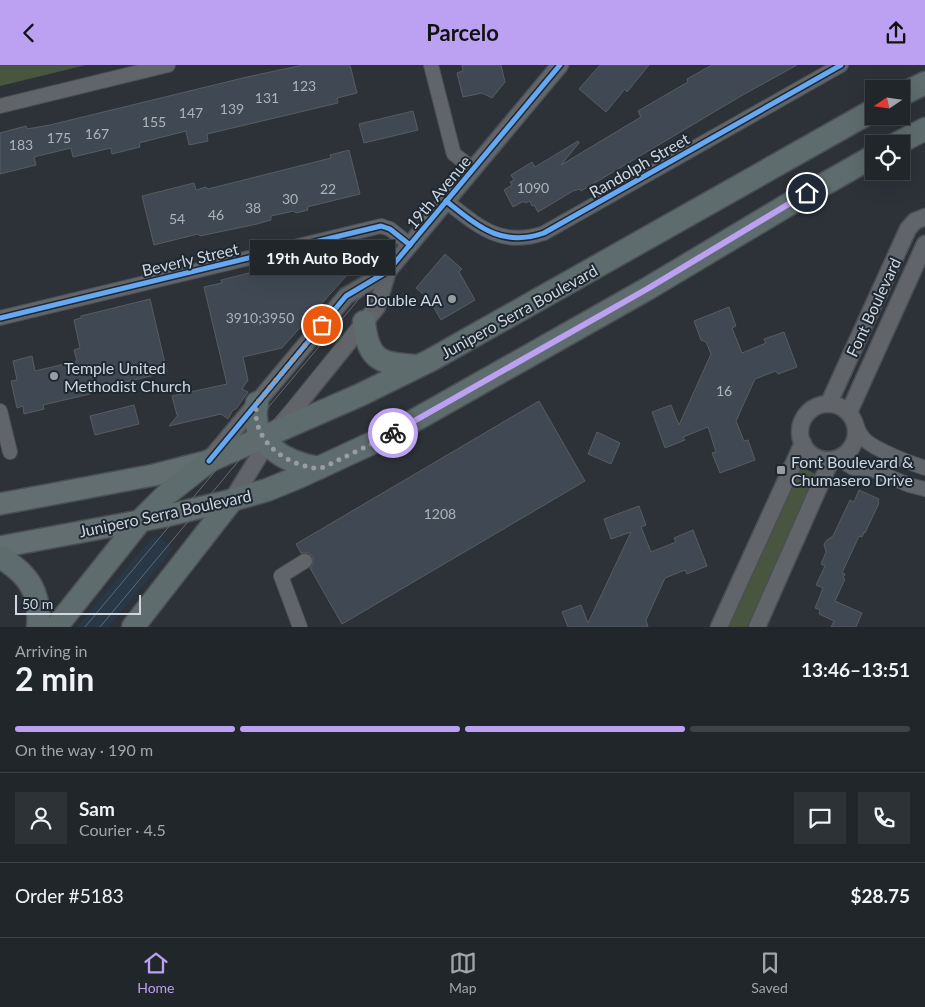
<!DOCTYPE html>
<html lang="en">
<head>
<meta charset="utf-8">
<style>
  :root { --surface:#21262a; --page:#2d3236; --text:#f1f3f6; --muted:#a2a5a8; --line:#3e4347; --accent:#bca0f2 }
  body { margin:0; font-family:Lato,sans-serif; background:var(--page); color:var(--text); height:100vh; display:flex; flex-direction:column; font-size:19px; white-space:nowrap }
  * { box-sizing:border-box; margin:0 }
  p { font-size:16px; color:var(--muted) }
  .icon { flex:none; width:28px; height:28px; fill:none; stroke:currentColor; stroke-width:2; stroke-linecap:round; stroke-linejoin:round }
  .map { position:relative; height:562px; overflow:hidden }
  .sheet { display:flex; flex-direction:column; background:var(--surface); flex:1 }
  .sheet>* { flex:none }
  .needle { width:32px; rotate:257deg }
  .fabs { position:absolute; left:865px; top:15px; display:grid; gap:10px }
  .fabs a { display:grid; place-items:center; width:45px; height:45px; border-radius:0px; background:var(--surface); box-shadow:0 5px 20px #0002,0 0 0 1px var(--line); font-size:25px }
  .scale { position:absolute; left:15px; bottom:12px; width:126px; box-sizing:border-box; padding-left:5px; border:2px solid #d0d6dd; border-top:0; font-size:14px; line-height:18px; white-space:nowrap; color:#d0d6dd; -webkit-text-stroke:4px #1e2832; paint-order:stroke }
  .pin { position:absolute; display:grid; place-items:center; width:42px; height:42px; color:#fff; margin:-21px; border:2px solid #fff; border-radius:50%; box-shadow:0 1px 5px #0007 }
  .courier { position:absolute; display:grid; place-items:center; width:50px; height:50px; margin:-25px; border:4px solid #bca0f2; border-radius:50%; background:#fff; color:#222; box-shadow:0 1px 6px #0007 }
  .bubble { position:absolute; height:35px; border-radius:0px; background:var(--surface); box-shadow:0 5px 20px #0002,0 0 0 1px var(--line); font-size:16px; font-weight:700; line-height:35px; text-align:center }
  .headline em { font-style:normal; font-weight:700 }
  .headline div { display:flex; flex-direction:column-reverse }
  .headline { display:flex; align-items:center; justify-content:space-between; height:85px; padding:0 15px }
  h1 { font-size:32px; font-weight:700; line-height:38px }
  .bar { display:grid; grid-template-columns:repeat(4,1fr); gap:8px 5px; align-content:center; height:60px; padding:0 15px }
  .bar i { height:6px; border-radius:4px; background:var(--line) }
  .bar .on { background:var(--accent) }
  .bar p { grid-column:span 4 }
  .line { display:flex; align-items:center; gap:12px; padding:0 15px; border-top:1px solid var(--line) }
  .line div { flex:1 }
  .round { display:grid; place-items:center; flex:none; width:52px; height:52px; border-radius:0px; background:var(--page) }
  header { display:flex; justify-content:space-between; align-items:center; height:65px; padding:0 15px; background:var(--accent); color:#111; font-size:22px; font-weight:700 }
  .tab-bar { display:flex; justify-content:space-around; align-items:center; height:70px; border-top:1px solid var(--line); background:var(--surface); font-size:14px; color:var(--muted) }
  .tab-bar a { display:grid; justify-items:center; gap:2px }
  .tab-bar .on { color:var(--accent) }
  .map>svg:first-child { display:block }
  .built { fill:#293846 }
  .green { fill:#49563f }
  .building { fill:#404953; stroke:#575c61 }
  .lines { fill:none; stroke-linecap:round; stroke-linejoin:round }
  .minor-casing { stroke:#4a4f54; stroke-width:16 }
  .tertiary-casing { stroke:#4a4f54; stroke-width:19 }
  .primary-casing { stroke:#4a4f54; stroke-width:24 }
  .trunk-casing { stroke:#4a4f54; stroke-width:25 }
  .minor { stroke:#616569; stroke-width:14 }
  .tertiary { stroke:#616569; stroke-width:16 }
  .primary { stroke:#626e70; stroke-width:21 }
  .trunk { stroke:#5e6c6e; stroke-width:22 }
  .tram { stroke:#66696e; stroke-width:1 }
  .cycleway-casing { stroke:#1e2832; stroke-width:8 }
  .cycleway { stroke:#66a8f1; stroke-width:5 }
  .done { stroke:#979da3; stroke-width:5; stroke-dasharray:0 9 }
  .route { stroke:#bca0f2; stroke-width:6 }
  .poi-dot { fill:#979da3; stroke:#1e2832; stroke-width:2 }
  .labels { text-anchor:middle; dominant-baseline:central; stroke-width:4; stroke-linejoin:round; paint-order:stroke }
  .number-label { font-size:14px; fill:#acb3ba }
  .street-label { font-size:16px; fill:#d0d6dd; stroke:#1e2832 }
  .poi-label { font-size:16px; fill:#d0d6dd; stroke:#1e2832; text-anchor:start }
</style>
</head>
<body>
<header><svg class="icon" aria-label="back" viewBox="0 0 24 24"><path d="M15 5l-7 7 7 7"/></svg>Parcelo<svg class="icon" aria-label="share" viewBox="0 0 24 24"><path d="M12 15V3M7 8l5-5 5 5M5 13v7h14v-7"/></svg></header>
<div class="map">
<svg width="925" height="562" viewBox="0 0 925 562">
  <rect width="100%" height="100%" fill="#2c3238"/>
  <!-- built -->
  <path class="built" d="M155 469 173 484 109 562H77Z"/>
  <!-- green -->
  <g class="green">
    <path d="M0 0H86L0 21Z"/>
    <path d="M801 402 816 409 747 562H728Z"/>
  </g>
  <!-- building -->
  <g class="building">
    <path d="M303 0H350L357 28 337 33 338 38 207 69 208 76 189 80 186 66 139 78 140 82 112 89 111 83 73 92 71 83 34 92 36 100 0 109V68L26 61 27 64 50 60 247 12Z"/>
    <path d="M462 0H501L505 17 492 33 482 28 463 32 457 8 463 6Z"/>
    <path d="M600 0H649L627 27 625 24 606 47 579 24Z"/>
    <path d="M712 0H797L741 31 581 126 580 124 573 126 538 147 534 140 532 141 530 136 525 138 524 136 513 142 504 125 512 120 510 117 514 115 511 110 532 97 535 102 578 76 579 78 561 100 641 52 638 46 688 17 687 14Z"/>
    <path d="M413 46 418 65 364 78 359 59Z"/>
    <path d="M349 85 360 129 307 142 308 145 296 148 294 146 271 151V155L257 159 200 171 198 169 154 180 142 131 194 118 196 125 206 122 208 124 331 93 330 90Z"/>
    <path d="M372 182 282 283 243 292 248 315 242 324 248 327 236 344 233 345 228 354 221 349 169 361 178 350H177L172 331 227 319 204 222 222 218 221 215 257 206 258 209Z"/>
    <path d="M445 189 462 204 459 207 475 235 441 255 429 234 416 223Z"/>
    <path d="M150 234 167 307 93 325 94 328 43 340 44 344 24 349 23 341 17 343 11 316 17 315 13 296 32 291 35 306 77 296 74 285 80 283 74 255 81 253V251Z"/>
    <path d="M729 242 736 261 732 263 742 288 766 278 764 274 784 267 797 302 778 309 776 306 755 314 736 356 744 376 748 375 755 395 720 408 712 388 716 387 708 362 683 372 685 375 665 383 652 347 671 340 679 360 711 289 706 277 701 275 694 256Z"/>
    <path d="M539 336 585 416 342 559 310 503 313 500V492L309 488H301L296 479Z"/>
    <path d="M134 340 139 359 95 370 90 351Z"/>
    <path d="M597 367 620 378 611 399 588 389Z"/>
    <path d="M859 425 879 434 878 437 879 438 865 468 864 467 862 472 859 471 842 508 845 509 843 513 845 514 835 536 862 548 856 562H831L834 556 819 549 820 545 815 543 823 523 816 520 825 501 821 499 826 487 824 479 827 475 833 471 850 435 854 437Z"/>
    <path d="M639 441 646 460 641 462 651 487 676 477 674 473 693 465 707 501 687 509 685 505 665 513 646 555 648 562H568L562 547 581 540 588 558 631 467 611 474 604 454Z"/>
  </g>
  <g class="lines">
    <defs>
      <g id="minor">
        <path d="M431 0 453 86 454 89 473 104"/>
        <path d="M0 41 168 0"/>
        <path d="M446 136C478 161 501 183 544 168L841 0"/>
        <path d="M0 253 381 161 390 164 410 180"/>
        <path d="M0 346 10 387"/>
        <path d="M855 357C857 363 860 369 864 374 875 385 910 398 925 403"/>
        <path d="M841 392 845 398 853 403 871 404 909 420 925 424"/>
        <path d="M300 562 281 511 305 496"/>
      </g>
      <g id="tertiary">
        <path d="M829 338 908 164 915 156 925 152"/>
        <circle cx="828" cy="367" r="28"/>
        <path d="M849 347 925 179"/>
        <path d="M210 394 346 231 388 206 560 0"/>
        <path d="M232 435 267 378 377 242 388 206"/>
        <path d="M719 562 803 378"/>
        <path d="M757 562 831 395"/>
      </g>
      <g id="primary">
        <path d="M0 439 154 410 209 396"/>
        <path d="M0 482 161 452 232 435"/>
      </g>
      <g id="trunk">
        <path d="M901 30 925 18"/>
        <path d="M896 79 925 64"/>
        <path d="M364 257C368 297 382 299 418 301"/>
        <path d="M257 338C248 378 286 398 319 403"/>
        <path d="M0 492C29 509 41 528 38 562"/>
        <path d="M56 562 141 455 167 429 209 396 360 330 431 295 874 45"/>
        <path d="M133 562 232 435 267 425 301 411 385 372 647 224 791 138 874 91"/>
      </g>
    </defs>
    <!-- minor casing -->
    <use href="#minor" class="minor-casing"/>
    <!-- tertiary casing -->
    <use href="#tertiary" class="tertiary-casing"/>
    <!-- primary casing -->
    <use href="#primary" class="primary-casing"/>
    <!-- trunk casing -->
    <use href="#trunk" class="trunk-casing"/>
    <!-- minor -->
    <use href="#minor" class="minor"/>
    <!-- tertiary -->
    <use href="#tertiary" class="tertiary"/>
    <!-- primary -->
    <use href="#primary" class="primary"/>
    <!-- trunk -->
    <use href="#trunk" class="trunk"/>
    <!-- tram -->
    <g class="tram">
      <path d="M85 562 554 0"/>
      <path d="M100 562 261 369 290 337 384 221 568 0"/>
    </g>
    <defs>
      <g id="cycleway">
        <path d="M446 136C478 161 501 183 544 168L841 0"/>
        <path d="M0 253 381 161 390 164 410 180"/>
        <path d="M209 396 346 231 388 206 560 0"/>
      </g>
    </defs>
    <!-- cycleway casing -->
    <use href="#cycleway" class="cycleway-casing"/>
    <!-- cycleway -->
    <use href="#cycleway" class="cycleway"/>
  </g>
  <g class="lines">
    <!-- done -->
    <path class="done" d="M322 260 257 338C250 369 277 394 305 401 310 402 316 404 320 403 326 402 332 398 338 395 356 387 375 377 393 368"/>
    <!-- route -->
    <path class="route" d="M393 368 647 224 807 128"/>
  </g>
  <!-- markers -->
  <g class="poi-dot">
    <circle cx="452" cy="234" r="5"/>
    <circle cx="54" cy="311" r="5"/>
    <rect x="776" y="400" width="10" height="10" rx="2.5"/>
  </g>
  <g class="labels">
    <!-- number labels -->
    <g class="number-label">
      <text x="304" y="20">123</text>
      <text x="267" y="32">131</text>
      <text x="232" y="43">139</text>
      <text x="191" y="47">147</text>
      <text x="154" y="56">155</text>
      <text x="97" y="68">167</text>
      <text x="59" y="72">175</text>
      <text x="21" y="79">183</text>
      <text x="533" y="122">1090</text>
      <text x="328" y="123">22</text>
      <text x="290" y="133">30</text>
      <text x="253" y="142">38</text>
      <text x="216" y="149">46</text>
      <text x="177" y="153">54</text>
      <text x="260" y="252">3910;3950</text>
      <text x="724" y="325">16</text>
      <text x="440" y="448">1208</text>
    </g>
    <!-- street labels -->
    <g class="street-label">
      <text transform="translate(639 100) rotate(-30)">Randolph Street</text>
      <text transform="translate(438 127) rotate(-50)">19th Avenue</text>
      <text transform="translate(190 194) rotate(-13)">Beverly Street</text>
      <text transform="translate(873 242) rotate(-65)">Font Boulevard</text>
      <text transform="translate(519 246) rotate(-29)">Junipero Serra Boulevard</text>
      <text transform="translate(165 448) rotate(-12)">Junipero Serra Boulevard</text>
    </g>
    <!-- poi labels -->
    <g class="poi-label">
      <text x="442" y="234" text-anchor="end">Double AA</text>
      <text x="64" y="302">Temple United<tspan x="64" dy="18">Methodist Church</tspan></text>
      <text x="791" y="396">Font Boulevard &amp;<tspan x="791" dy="18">Chumasero Drive</tspan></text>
    </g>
  </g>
</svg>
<div class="fabs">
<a><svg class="needle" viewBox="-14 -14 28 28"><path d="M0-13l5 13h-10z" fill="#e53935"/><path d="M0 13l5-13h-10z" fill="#a2a5a8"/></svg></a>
<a><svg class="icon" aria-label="locate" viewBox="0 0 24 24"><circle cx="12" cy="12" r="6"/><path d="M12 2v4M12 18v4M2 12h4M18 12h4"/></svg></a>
</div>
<div class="scale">50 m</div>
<div class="pin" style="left:322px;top:260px;background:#ea580c"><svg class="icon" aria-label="bag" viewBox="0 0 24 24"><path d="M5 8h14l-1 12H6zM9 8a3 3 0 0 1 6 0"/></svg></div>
<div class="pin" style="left:807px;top:128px;background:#1f2937"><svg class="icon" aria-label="home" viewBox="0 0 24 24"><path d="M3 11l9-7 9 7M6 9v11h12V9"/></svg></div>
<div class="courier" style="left:393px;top:368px"><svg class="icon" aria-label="bike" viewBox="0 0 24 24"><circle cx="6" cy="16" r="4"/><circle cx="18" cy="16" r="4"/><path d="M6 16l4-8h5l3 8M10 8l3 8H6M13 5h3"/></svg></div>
<div class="bubble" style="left:250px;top:175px;width:145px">19th Auto Body</div>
</div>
<section class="sheet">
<div class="headline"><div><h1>2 min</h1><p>Arriving in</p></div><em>13:46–13:51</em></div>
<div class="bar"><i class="on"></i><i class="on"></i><i class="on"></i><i></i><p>On the way · 190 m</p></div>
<div class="line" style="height:90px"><a class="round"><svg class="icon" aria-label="person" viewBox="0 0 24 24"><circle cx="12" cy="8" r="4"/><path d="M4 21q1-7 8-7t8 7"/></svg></a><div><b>Sam</b><p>Courier · 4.5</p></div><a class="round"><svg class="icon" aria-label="chat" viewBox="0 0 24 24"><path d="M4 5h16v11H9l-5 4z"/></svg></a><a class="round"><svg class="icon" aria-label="phone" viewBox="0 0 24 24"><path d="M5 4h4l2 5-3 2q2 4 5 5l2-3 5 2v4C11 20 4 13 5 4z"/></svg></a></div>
<div class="line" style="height:65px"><div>Order #5183</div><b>$28.75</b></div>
</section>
<nav class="tab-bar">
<a class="on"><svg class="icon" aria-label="home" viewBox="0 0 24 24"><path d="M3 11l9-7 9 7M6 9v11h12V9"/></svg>Home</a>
<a><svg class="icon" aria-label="map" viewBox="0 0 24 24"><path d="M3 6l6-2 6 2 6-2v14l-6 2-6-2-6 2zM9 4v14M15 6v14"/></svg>Map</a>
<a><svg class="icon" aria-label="saved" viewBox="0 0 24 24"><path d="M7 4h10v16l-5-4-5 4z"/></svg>Saved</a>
</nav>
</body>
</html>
